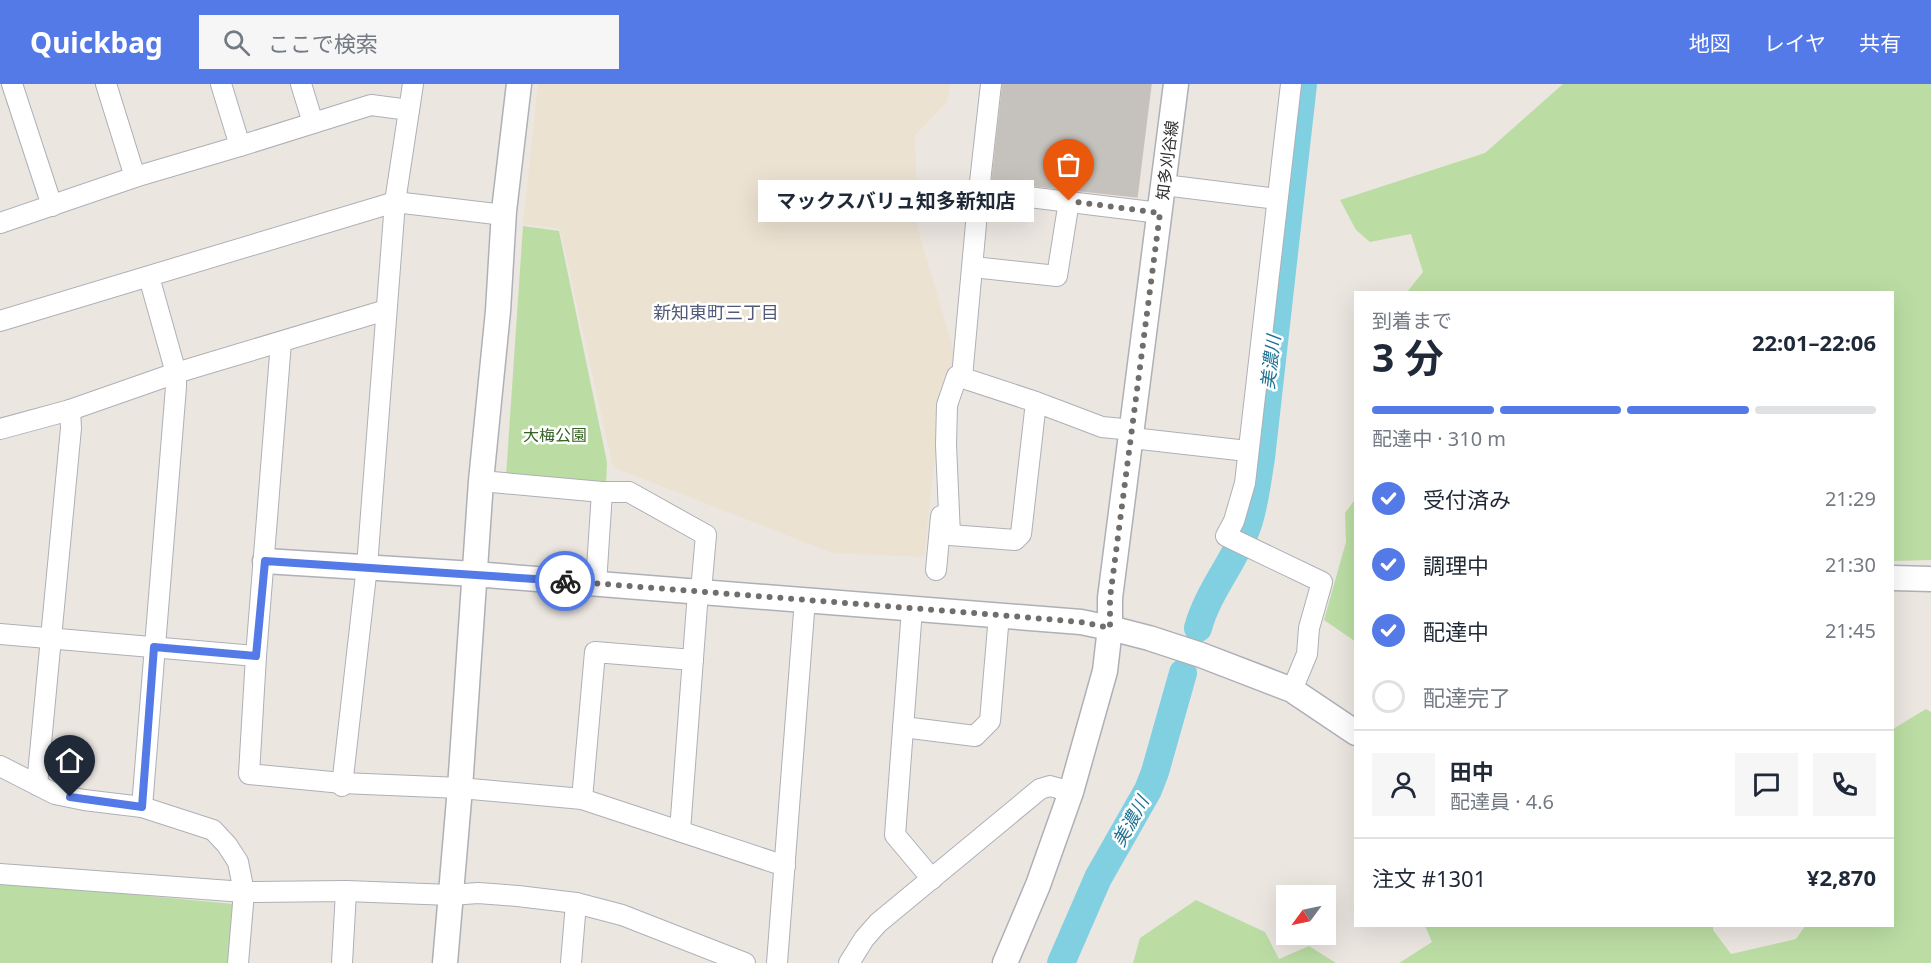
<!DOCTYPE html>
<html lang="ja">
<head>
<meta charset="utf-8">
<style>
  :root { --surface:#fff; --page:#f6f6f7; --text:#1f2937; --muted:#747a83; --line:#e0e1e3; --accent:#537ae7 }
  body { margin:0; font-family:"Noto Sans","Noto Sans JP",sans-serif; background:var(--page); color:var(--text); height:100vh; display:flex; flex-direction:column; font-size:22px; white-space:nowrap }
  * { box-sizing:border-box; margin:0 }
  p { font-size:20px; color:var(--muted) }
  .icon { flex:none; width:33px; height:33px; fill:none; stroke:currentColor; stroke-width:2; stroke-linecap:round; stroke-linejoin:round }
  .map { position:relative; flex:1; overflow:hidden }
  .side { position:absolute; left:1354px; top:207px; width:540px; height:636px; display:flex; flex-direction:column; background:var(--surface); border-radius:0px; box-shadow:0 6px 24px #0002 }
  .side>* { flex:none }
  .needle { width:39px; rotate:237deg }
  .tools { position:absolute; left:1276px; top:801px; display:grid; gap:12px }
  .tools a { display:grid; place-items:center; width:60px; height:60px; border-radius:0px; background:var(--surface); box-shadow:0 6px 24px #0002; font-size:30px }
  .pin { position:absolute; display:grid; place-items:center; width:51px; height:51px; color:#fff; margin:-62px -26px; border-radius:50% 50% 50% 0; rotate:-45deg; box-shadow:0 0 6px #0007 }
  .pin .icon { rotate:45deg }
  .courier { position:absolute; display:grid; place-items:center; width:60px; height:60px; margin:-30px; border:4px solid #537ae7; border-radius:50%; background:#fff; color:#222; box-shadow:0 2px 8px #0007 }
  .bubble { position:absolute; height:42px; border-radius:0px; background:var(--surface); box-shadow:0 6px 24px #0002; font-size:20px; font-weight:700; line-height:42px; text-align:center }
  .overview em { font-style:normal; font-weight:700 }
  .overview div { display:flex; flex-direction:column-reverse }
  .overview { display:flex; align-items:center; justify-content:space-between; height:102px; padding:0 18px }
  h1 { font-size:39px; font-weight:700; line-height:45px }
  .bar { display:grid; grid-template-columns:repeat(4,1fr); gap:9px 6px; align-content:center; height:72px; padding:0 18px }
  .bar i { height:8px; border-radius:4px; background:var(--line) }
  .bar .selected { background:var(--accent) }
  .bar p { grid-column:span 4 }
  .line { display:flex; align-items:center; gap:15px; padding:0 18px; border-top:2px solid var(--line) }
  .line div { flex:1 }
  .round { display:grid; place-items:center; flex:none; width:63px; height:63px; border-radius:0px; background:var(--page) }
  ol { padding:0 18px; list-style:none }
  li { display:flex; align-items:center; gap:18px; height:66px }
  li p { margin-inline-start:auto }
  li .icon { padding:6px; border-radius:50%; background:var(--accent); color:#fff; stroke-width:4 }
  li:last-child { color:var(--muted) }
  li i { width:33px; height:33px; border:3px solid var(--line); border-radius:50% }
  header { display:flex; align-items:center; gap:36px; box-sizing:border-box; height:84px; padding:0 30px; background:var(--accent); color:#fff }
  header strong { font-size:28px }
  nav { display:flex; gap:33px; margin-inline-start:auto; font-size:21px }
  .search { width:420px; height:54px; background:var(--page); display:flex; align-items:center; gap:15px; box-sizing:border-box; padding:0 21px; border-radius:0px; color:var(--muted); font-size:22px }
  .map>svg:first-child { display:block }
  .education { fill:#ece2d2 }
  .green { fill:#bbdda4 }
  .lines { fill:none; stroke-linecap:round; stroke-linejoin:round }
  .river { stroke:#80d0e2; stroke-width:28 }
  .building { fill:#c5c1bc; stroke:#c8c2ba; stroke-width:1.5 }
  .minor-casing { stroke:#adb0b7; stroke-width:22 }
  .tertiary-casing { stroke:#adb0b7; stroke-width:27 }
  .minor { stroke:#fff; stroke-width:20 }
  .tertiary { stroke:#fff; stroke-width:24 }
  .done { stroke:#706e6c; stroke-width:6; stroke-dasharray:0 10.8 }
  .route { stroke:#537ae7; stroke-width:8 }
  .labels { text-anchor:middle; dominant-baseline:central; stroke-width:5; stroke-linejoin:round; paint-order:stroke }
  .street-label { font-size:16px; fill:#2d2d2d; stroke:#fff }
  .park-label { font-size:16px; fill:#356323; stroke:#fff }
  .neighbourhood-label { font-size:18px; fill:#515b79; stroke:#fff }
  .water-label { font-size:18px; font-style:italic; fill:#1d7291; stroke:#fff }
</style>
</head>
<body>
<header>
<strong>Quickbag</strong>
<div class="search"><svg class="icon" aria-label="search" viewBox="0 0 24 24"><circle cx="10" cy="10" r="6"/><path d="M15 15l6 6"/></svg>ここで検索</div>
<nav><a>地図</a><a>レイヤ</a><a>共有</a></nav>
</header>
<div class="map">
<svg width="1931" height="879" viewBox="0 0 1931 879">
  <rect width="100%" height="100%" fill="#ece6e1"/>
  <!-- education -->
  <path class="education" d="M538 0H950L947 18 915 51 918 146 956 274 941 314 924 473 832 469 613 383 560 145 523 140Z"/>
  <!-- green -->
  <g class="green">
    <path d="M1563 0H1931V476L1893 477V208H1407L1423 188 1411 150 1370 158 1356 146 1340 116 1485 69Z"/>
    <path d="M523 142 559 147 607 378 606 401 506 392Z"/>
    <path d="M1356 414V558L1324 536 1346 458 1345 429Z"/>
    <path d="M1926 625 1931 628V879H1399L1432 858 1425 842H1713V846L1731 870 1796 855 1805 842H1893V645Z"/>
    <path d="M0 798 234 820 228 879H0Z"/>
    <path d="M1196 816 1265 848 1279 875 1309 862 1336 879H1133L1140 854Z"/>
  </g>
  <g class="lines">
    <!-- river -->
    <g class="river">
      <path d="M1198 544C1208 507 1234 479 1247 443 1255 421 1257 397 1261 374L1303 0"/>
      <path d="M1061 879 1098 794 1148 706 1155 688 1183 589"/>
    </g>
  </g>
  <!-- building -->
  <path class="building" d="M1003 0H1151L1137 113 992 97Z"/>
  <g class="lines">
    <defs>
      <g id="minor">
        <path d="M12 0 52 122"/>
        <path d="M106 0 135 93"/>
        <path d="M301 0 313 39"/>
        <path d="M1291 0 1245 399 1234 437 1226 452 1322 498 1309 544 1307 570 1292 606"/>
        <path d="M240 62 371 21 409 26"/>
        <path d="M1164 101 1277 115"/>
        <path d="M979 107 1160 129"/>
        <path d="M0 139 135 93 240 62 221 0"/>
        <path d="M973 183 1057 192 1069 117"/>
        <path d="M0 237 395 118 504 131"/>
        <path d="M962 293 979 107 991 0"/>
        <path d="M1036 318 1021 450 1015 456 950 451 946 361 947 321 957 292 1036 318 1102 343 1133 346"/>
        <path d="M0 345 70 326 176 289 386 226"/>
        <path d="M1132 354 1247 367"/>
        <path d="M481 397 602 408H629L706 451 702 496 698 508 680 747"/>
        <path d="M936 486 941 432"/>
        <path d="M596 500 602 408"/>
        <path d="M912 525 895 751 932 795"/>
        <path d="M0 550 256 572 281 258"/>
        <path d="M256 572 249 690 342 699 460 704 582 715 785 782"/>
        <path d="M903 643 975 652 990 637 999 531"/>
        <path d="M0 682 55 710 84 716 142 723 213 746 227 761 238 778 244 808 238 879"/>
        <path d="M37 701 71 344 70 326"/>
        <path d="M342 702 367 482 395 118 413 0"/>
        <path d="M582 715 595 568 693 576"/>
        <path d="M142 723 176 303V289L149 193"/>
        <path d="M0 790 244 808 346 807 451 811 478 809 518 812 576 819 622 831 745 879"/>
        <path d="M342 879 346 807"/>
        <path d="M571 879 576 819"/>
        <path d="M777 879 805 515"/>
        <path d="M849 879 864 855 878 839 1040 705 1050 702 1071 708"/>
      </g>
      <g id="tertiary">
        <path d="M265 477 474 490 1081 538 1110 544V514L1176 0"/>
        <path d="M1893 494 1931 495"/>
        <path d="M445 879 460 704 481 397 498 227 504 127 519 0"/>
        <path d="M1005 879 1038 801 1071 708 1105 587 1110 544 1149 554 1201 571 1292 606 1356 649"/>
      </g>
    </defs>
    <!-- minor casing -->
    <use href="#minor" class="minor-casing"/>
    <!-- tertiary casing -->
    <use href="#tertiary" class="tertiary-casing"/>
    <!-- minor -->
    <use href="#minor" class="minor"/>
    <!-- tertiary -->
    <use href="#tertiary" class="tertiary"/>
  </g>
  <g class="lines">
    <!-- done -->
    <path class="done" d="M565 497 999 531 1081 538 1110 544V514L1160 129 1069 117"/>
    <!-- route -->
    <path class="route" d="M70 713 142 723 154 563 256 572 265 477 565 497"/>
  </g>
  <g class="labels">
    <!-- street labels -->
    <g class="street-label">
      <text transform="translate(1167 76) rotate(-83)">知多刈谷線</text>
    </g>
    <!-- park labels -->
    <g class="park-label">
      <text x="555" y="351">大梅公園</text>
    </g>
    <!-- neighbourhood labels -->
    <g class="neighbourhood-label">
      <text x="716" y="228">新知東町三丁目</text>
    </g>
    <!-- water labels -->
    <g class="water-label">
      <text transform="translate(1270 278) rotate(-83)">美濃川</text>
      <text transform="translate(1130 737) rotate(-61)">美濃川</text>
    </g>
  </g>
</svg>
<div class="tools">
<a><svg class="needle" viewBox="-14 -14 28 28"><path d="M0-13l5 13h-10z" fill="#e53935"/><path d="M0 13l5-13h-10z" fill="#747a83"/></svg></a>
</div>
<div class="pin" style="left:1069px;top:117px;background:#ea580c"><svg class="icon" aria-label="bag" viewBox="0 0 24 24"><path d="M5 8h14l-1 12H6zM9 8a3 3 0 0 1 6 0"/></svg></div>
<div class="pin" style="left:70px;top:713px;background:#1f2937"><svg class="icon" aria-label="home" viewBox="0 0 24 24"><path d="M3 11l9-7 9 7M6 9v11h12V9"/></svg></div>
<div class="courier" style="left:565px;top:497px"><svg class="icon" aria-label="bike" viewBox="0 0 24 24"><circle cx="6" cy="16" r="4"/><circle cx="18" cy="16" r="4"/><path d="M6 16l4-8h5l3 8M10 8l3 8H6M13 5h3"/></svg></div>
<div class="bubble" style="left:758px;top:96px;width:276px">マックスバリュ知多新知店</div>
<section class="side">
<div class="overview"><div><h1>3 分</h1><p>到着まで</p></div><em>22:01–22:06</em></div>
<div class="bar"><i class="selected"></i><i class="selected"></i><i class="selected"></i><i></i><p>配達中 · 310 m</p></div>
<ol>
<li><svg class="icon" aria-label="check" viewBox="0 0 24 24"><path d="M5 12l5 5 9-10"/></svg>受付済み<p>21:29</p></li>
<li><svg class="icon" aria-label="check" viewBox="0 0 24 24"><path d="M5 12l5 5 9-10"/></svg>調理中<p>21:30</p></li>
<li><svg class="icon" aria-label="check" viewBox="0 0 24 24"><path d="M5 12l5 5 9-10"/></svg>配達中<p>21:45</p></li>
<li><i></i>配達完了</li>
</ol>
<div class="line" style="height:108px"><a class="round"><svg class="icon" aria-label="person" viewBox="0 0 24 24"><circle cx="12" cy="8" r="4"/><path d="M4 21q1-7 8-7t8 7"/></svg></a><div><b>田中</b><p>配達員 · 4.6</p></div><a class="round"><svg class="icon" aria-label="chat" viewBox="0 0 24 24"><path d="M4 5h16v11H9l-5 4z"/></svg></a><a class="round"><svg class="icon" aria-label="phone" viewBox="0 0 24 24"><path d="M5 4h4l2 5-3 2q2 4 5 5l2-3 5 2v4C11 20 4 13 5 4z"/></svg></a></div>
<div class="line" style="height:78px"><div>注文 #1301</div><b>¥2,870</b></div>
</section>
</div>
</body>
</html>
